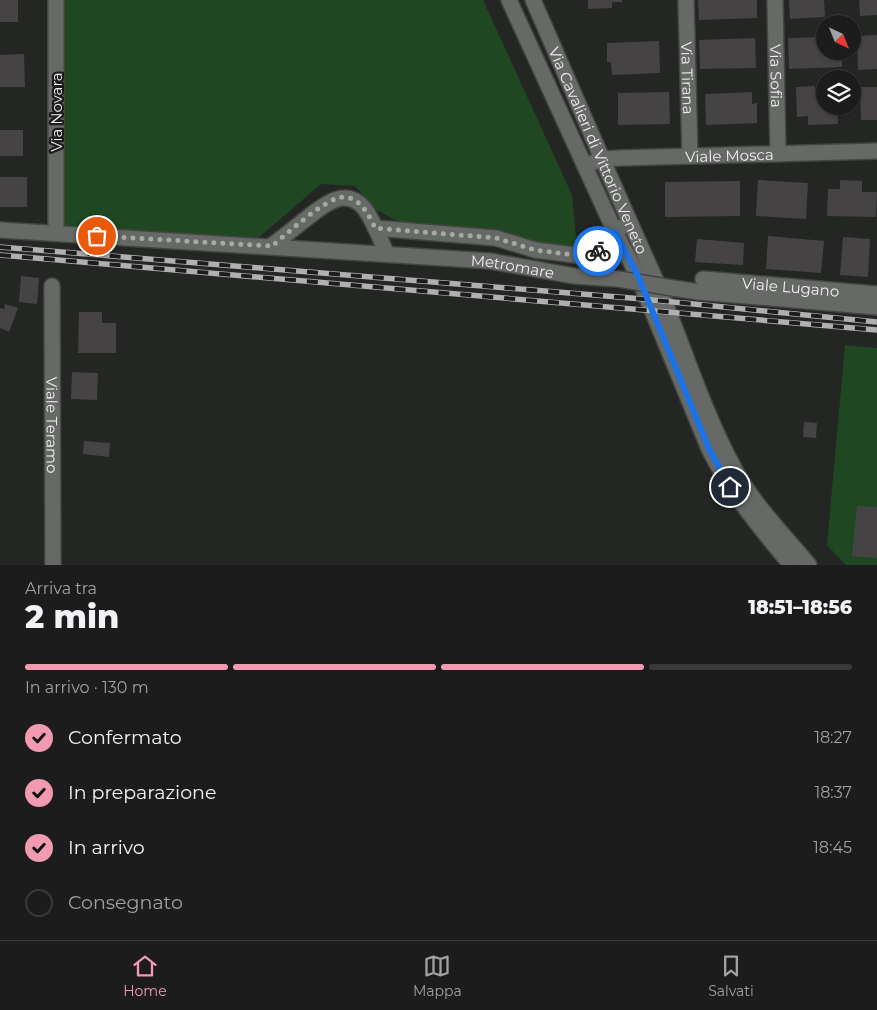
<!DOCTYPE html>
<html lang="it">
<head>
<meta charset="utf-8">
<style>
  :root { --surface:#1b1c1b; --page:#282928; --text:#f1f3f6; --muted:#a0a1a3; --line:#393a3a; --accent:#f19ab1 }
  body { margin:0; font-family:Montserrat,sans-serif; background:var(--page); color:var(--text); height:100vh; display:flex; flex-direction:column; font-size:19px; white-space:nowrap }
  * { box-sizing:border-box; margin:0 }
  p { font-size:16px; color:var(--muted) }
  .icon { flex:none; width:28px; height:28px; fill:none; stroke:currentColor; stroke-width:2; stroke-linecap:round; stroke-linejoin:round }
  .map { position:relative; height:565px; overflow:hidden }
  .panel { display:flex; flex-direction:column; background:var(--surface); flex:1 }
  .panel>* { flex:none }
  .needle { width:32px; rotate:137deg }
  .buttons { position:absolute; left:816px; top:15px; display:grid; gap:10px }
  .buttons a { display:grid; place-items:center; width:45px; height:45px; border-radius:50%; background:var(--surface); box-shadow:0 1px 4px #0004,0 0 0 1px var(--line); font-size:25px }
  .pin { position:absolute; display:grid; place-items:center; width:42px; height:42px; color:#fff; margin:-21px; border:2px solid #fff; border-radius:50%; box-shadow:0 1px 5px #0007 }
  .courier { position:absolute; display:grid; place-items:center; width:50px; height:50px; margin:-25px; border:4px solid #1a73e8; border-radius:50%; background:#fff; color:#222; box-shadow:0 1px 6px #0007 }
  .head em { font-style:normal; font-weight:800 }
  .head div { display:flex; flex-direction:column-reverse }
  .head { display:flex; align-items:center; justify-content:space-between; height:85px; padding:0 25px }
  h1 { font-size:32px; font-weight:800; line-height:38px }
  .bar { display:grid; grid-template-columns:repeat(4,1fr); gap:8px 5px; align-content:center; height:60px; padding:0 25px }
  .bar i { height:6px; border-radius:4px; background:var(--line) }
  .bar .on { background:var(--accent) }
  .bar p { grid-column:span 4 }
  ol { padding:0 25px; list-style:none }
  li { display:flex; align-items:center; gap:15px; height:55px }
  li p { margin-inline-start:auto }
  li .icon { padding:5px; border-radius:50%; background:var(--accent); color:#111; stroke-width:4 }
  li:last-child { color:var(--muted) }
  li i { width:28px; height:28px; border:2px solid var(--line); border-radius:50% }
  .tabs { display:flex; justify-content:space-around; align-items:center; height:70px; border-top:1px solid var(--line); background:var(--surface); font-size:14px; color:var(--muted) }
  .tabs a { display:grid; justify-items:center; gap:2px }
  .tabs .on { color:var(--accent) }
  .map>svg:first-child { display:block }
  .green { fill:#1f4822 }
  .building { fill:#464344 }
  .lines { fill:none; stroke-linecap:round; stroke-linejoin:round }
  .minor-casing { stroke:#434543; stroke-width:18 }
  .minor { stroke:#676967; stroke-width:15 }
  .rail-casing { stroke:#afb0af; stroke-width:5.5 }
  .rail { stroke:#1b1c1b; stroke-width:4; stroke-dasharray:11; stroke-linecap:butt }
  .minor-bridge-casing { stroke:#434543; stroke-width:18; stroke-linecap:butt }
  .minor-bridge { stroke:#676967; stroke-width:15 }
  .done { stroke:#a7a9a7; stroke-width:5; stroke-dasharray:0 9 }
  .route { stroke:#1a73e8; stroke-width:6 }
  .labels { text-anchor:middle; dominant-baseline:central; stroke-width:4.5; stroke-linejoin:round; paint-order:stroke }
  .street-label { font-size:15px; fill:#eeefee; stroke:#1b1c1b }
</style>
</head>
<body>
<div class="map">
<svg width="877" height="565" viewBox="0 0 877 565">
  <rect width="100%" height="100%" fill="#242624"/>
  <!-- green -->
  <g class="green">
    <path d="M64 0H483L572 195 577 248 536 243 497 231 399 222 375 209 355 186 321 184 257 239 65 227Z"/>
    <path d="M845 345 877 348V565H846L827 545Z"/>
  </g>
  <!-- building -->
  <g class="building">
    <rect x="0" y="0" width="18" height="22"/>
    <path d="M588 0H622V2H612V8L588 9Z"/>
    <path d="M698 0H757V18L699 20Z"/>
    <path d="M789 0H824L825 17 790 19Z"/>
    <path d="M859 0H877V15L860 16Z"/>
    <path d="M877 35V69L858 70 857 36Z"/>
    <path d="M825 37V51H842V67L789 69 788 38Z"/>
    <path d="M755 38 756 68 700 69 699 40Z"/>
    <path d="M659 41 660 73 612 75 611 62H607V43Z"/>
    <path d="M24 54 25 87H0V55Z"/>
    <path d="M815 86V92L825 91V106H837L838 124 808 125V116L797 117 796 87Z"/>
    <path d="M860 87H877V120H861Z"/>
    <path d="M669 92 670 124 618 125V93Z"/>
    <path d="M752 92V104L757 103V123L706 125 705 94Z"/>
    <rect x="0" y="130" width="23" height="26"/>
    <rect x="0" y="177" width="27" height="30"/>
    <path d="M758 180 808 183 806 219 756 216Z"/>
    <path d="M840 180 862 181V192H877L876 217 827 216 828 189H840Z"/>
    <path d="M740 181V216L665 217V182Z"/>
    <path d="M768 236 824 241 821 273 766 269Z"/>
    <path d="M843 237 870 239 868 277 840 275Z"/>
    <path d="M697 239 744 243 743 265 695 262Z"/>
    <path d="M21 276 39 278 37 304 19 302Z"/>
    <path d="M5 304 18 308 9 332 0 328V308L4 309Z"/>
    <path d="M79 312H102V323H116V353H78Z"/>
    <path d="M72 372 98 373 97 400 71 399Z"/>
    <path d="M804 422 817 423 816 438 803 437Z"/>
    <path d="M84 441 110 443 109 457 83 454Z"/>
    <path d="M857 506 877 507V558L852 556Z"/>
  </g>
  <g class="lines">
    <defs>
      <g id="minor">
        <path d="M509 0 615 232 638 276 709 449C731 493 760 528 791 565"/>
        <path id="s1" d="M533 0C573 91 612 183 653 274 681 337 700 405 733 466 752 503 783 534 809 565"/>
        <path id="s2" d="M686 0 690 156"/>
        <path id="s3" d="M775 0 778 153"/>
        <path id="s4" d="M594 162 603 159 620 158 877 151"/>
        <path d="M56 225V0"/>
        <path d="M375 228 496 238 535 250 583 256 603 249 615 232 622 227"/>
        <path id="s5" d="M0 230 490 261 574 276 618 279"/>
        <path d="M271 246C282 238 292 230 302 222 319 209 344 184 364 208 374 221 380 238 386 253"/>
        <path id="s6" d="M703 279 877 294"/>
        <path id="s7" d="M52 286 53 565"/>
        <path d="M673 288 699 292 877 307"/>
      </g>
    </defs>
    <!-- minor casing -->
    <use href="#minor" class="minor-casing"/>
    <!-- minor -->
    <use href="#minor" class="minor"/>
    <defs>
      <g id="rail">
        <path d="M0 247 643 299 877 322"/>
        <path d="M0 255 877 330"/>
      </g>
    </defs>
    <!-- rail casing -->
    <use href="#rail" class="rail-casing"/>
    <!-- rail -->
    <use href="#rail" class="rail"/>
    <defs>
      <path id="minor-bridge" d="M618 279 673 288"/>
    </defs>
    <!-- minor-bridge casing -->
    <use href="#minor-bridge" class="minor-bridge-casing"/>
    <!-- minor-bridge -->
    <use href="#minor-bridge" class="minor-bridge"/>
  </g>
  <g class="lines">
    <!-- done -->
    <path class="done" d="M97 236 272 246C286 235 325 198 343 197 360 197 369 215 375 228L496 238 535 250 583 256 598 251"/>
    <!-- route -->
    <path class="route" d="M598 251 603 249 615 232 638 276 709 449 730 487"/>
  </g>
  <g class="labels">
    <!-- street labels -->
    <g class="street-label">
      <text stroke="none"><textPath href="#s3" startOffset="76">Via Sofia</textPath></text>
      <text stroke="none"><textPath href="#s2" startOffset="78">Via Tirana</textPath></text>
      <text transform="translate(56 112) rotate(-90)">Via Novara</text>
      <text stroke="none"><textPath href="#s1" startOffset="164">Via Cavalieri di Vittorio Veneto</textPath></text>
      <text stroke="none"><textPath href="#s4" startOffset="136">Viale Mosca</textPath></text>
      <text stroke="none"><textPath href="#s5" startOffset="514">Metromare</textPath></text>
      <text stroke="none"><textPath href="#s6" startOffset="88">Viale Lugano</textPath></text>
      <text stroke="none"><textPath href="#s7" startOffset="139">Viale Teramo</textPath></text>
    </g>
  </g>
</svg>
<div class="buttons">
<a><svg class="needle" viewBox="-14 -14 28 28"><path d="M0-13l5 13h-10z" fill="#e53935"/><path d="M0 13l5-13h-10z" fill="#a0a1a3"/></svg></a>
<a><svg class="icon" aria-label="layers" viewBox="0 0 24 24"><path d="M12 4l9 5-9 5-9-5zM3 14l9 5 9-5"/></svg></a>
</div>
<div class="pin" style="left:97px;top:236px;background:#ea580c"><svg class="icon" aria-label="bag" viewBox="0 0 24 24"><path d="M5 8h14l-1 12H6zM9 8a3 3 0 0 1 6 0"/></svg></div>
<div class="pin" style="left:730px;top:487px;background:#1f2937"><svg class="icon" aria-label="home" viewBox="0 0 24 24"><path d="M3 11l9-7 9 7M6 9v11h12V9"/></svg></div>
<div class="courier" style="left:598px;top:251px"><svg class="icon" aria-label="bike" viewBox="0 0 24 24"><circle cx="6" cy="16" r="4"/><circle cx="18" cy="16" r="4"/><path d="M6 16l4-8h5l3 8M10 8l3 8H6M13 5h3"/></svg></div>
</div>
<section class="panel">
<div class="head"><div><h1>2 min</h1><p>Arriva tra</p></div><em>18:51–18:56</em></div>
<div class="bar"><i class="on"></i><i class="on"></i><i class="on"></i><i></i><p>In arrivo · 130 m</p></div>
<ol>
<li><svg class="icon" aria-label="check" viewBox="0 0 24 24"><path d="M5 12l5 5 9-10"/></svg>Confermato<p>18:27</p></li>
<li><svg class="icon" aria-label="check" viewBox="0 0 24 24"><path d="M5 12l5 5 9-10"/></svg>In preparazione<p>18:37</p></li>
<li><svg class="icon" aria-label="check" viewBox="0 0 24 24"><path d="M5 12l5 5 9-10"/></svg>In arrivo<p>18:45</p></li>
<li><i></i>Consegnato</li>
</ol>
</section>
<nav class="tabs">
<a class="on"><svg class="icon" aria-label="home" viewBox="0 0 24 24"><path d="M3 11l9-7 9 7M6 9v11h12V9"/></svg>Home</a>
<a><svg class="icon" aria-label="map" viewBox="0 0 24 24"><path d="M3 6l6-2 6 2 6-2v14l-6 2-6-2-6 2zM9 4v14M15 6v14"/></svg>Mappa</a>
<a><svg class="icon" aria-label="saved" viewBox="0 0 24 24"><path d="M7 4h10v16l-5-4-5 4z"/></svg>Salvati</a>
</nav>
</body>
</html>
